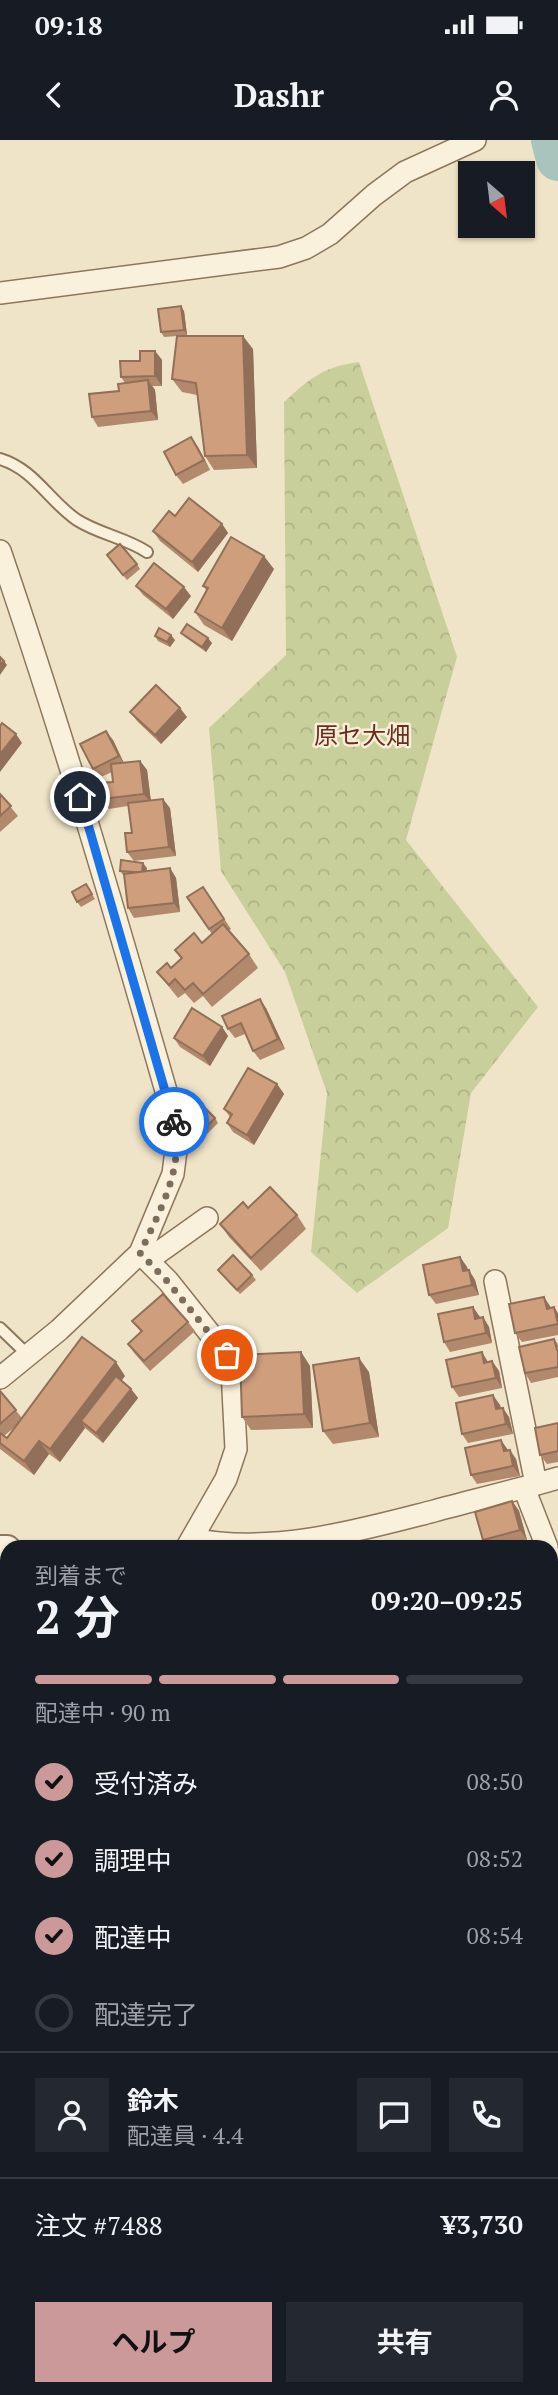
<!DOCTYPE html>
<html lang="ja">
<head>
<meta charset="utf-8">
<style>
  :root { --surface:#171b24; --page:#242831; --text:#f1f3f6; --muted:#9ea1a6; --line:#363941; --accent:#cc999b }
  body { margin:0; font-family:"PT Serif","Noto Sans JP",serif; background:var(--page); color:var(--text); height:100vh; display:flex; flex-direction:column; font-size:26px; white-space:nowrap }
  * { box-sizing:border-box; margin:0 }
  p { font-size:23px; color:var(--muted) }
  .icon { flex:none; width:38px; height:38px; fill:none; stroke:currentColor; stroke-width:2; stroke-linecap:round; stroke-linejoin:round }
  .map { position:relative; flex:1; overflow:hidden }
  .drawer { position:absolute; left:0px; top:1400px; width:558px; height:856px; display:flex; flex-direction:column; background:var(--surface); border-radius:21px 21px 0 0; box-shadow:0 2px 5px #0004 }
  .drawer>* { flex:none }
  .needle { width:46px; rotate:152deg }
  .controls { position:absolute; left:458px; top:21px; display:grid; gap:14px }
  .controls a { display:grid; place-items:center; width:77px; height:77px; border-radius:0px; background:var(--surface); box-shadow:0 2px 5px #0004; font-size:35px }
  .pin { position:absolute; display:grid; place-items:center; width:60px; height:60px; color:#fff; margin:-30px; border:4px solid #fff; border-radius:50%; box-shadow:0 2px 7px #0007 }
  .courier { position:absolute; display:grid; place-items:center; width:70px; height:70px; margin:-35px; border:5px solid #1a73e8; border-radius:50%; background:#fff; color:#222; box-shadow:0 2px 9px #0007 }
  .overview em { font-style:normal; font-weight:700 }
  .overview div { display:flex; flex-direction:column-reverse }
  .overview { display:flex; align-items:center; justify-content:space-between; height:119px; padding:0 35px }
  h1 { font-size:46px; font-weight:700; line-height:52px }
  .bar { display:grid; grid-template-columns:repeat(4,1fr); gap:10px 7px; align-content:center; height:84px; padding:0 35px }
  .bar i { height:9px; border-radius:5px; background:var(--line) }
  .bar .active { background:var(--accent) }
  .bar p { grid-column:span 4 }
  .line { display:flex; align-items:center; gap:18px; padding:0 35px; border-top:2px solid var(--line) }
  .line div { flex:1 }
  .round { display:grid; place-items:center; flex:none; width:74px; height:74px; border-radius:0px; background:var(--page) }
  ol { padding:0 35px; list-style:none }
  li { display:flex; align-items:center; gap:21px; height:77px }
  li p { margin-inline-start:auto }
  li .icon { padding:7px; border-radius:50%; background:var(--accent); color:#111; stroke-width:4 }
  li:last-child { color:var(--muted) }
  li i { width:38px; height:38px; border:4px solid var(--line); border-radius:50% }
  .button { display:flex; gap:14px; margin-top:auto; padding:14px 35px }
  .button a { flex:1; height:80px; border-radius:0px; background:var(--accent); color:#111; font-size:28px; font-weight:700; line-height:80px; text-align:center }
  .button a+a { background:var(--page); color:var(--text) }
  .status { display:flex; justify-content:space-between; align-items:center; height:49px; padding:0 35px; background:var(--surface); direction:ltr }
  .status svg { height:19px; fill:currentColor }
  header { display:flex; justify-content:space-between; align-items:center; height:91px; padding:0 35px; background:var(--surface); font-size:32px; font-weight:700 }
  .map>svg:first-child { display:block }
  .forest { fill:url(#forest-crowns) }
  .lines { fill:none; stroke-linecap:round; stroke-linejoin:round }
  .river { stroke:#a9c4bc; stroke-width:44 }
  .service-casing { stroke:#8d765c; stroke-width:14 }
  .minor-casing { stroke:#8d765c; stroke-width:24 }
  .tertiary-casing { stroke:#8d765c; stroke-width:30 }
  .service { stroke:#faf1dc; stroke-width:10 }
  .minor { stroke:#faf1dc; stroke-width:21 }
  .tertiary { stroke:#faf1dc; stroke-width:26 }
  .wall { fill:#b2896c; fill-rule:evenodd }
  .shaded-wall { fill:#916f58 }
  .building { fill:#cf9f7d; stroke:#916f58; stroke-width:2 }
  .done { stroke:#7c6e5b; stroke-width:7; stroke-dasharray:0 12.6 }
  .route { stroke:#1a73e8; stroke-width:9 }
  .labels { text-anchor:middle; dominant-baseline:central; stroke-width:5; stroke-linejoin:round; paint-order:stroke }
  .quarter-label { font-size:24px; fill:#6b2e1e; stroke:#f7eed8 }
</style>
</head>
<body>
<div class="status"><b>09:18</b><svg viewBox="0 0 49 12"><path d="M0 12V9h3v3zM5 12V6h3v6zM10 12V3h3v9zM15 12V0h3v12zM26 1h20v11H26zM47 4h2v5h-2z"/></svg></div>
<header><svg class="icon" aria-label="back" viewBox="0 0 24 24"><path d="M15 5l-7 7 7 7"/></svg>Dashr<svg class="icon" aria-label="person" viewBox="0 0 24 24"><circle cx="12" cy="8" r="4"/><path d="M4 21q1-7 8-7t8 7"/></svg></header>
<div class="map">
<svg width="558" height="2255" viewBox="0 0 558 2255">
  <defs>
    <pattern id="forest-crowns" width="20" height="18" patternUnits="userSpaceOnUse" patternTransform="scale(1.75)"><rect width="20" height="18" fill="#c9cf9b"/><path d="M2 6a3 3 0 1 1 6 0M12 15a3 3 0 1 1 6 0" fill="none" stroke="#aeb285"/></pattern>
  </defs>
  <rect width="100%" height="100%" fill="#f0e4c8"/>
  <!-- forest -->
  <path class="forest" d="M359 222 457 517 406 700 538 867 471 953 448 1088 357 1153 311 1112 327 953 285 832 221 731 209 588 286 515 284 262C311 238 322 227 359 222Z"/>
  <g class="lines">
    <!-- river -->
    <path class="river" d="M553 0 558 19"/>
    <defs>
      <g id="service">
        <path d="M0 319C34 329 49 361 77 380 99 394 126 398 147 412"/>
        <path d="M0 1188 28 1215"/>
      </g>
      <g id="minor">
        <path d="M0 153 279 117 306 108 330 94 374 55 405 32 475 0"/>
        <path d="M0 411C65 601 121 793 176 986V1010L173 1034 140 1113 59 1190 0 1238"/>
        <path d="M140 1113 168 1141 215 1200 227 1215 232 1230 236 1309 226 1339 187 1407"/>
        <path d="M148 1120 207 1078"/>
        <path d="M495 1141 536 1344"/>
        <path d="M524 1348 547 1407"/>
        <path d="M192 1399C273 1415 356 1391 434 1371 475 1360 517 1350 558 1338"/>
        <path d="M551 1417 558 1434"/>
        <path d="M551 1697 558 1691"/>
        <path d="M0 2016H7"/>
      </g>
      <g id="tertiary">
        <path d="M0 1409H7"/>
        <path d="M551 1963 558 1980"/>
        <path d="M551 2154 558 2149"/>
        <path d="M431 2255 436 2249"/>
      </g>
    </defs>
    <!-- service casing -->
    <use href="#service" class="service-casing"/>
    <!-- minor casing -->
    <use href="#minor" class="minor-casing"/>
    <!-- tertiary casing -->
    <use href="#tertiary" class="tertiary-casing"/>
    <!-- service -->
    <use href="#service" class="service"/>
    <!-- minor -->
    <use href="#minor" class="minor"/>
    <!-- tertiary -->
    <use href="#tertiary" class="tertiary"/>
  </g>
  <!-- wall -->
  <g class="wall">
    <path d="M184 171 187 195 178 196 253 209 257 328 214 330 205 316 197 255 182 252 172 239 177 196 164 197 161 192Z"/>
    <path d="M155 211 162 220V246H152L155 250 158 280 98 287 92 277 125 243 121 237Z"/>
    <path d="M198 307 210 330 183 344 176 335Z"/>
    <path d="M175 376 222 384 228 393 198 432 160 401 153 391Z"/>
    <path d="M110 420 137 424 140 429 127 440Z"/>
    <path d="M274 429 232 501 204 485 195 472 207 451 203 446Z"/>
    <path d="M136 446 191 456 173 479 143 455Z"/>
    <path d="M181 493 212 503 206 512 185 497Z"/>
    <path d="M155 496 175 500 170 507 158 501Z"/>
    <path d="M130 572 187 577 161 604 137 581Z"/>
    <path d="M113 600 124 623 140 621 147 630 151 661 170 668 176 716 134 721 127 712 132 693 128 666 109 669 102 659 113 642 112 632 99 638 93 629Z"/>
    <path d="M0 654 18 676 0 692Z"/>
    <path d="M147 728 146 731 170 728 176 738 180 772 134 778 128 768 124 736 120 731Z"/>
    <path d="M203 747 231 789 228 791 249 814 258 828 212 867 203 856 194 863 185 853 178 858 157 832 171 828 181 819 175 810 202 803 212 794 187 757Z"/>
    <path d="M89 749 95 759 81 767 77 762Z"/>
    <path d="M266 868 285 909 260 920 253 911 245 894 235 898 228 889Z"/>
    <path d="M222 887 228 896 210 926 180 907 174 898Z"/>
    <path d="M277 944 284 954 254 1005 233 992 227 983 230 977 224 969Z"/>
    <path d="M188 974 215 978 218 983 207 994Z"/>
    <path d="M248 1068 297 1075 306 1089 261 1131 229 1097 220 1084Z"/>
    <path d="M460 1117 467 1127 468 1130 475 1140 479 1155 436 1164 429 1155Z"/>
    <path d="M218 1130 252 1135 256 1140 240 1154Z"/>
    <path d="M550 1166 551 1168 558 1173V1195L522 1202 515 1193Z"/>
    <path d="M473 1167 480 1178 483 1177 489 1187 492 1203 450 1212 444 1202Z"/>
    <path d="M132 1181 188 1182 195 1191 150 1231 135 1214 128 1204 141 1192Z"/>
    <path d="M554 1199 558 1204V1237L531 1243 525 1233Z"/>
    <path d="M301 1212 310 1226 313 1288 251 1290 242 1277Z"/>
    <path d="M492 1221 499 1231 502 1248 459 1257 452 1247 488 1222Z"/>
    <path d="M369 1232 379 1297 333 1304 323 1291Z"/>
    <path d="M125 1236 121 1241 131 1249 138 1258 103 1303 85 1288 60 1322 49 1314 34 1335 0 1309V1251L22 1278ZM16 1286 7 1298 4 1296Z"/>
    <path d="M500 1265 501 1268 509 1277 513 1294 468 1303 462 1294Z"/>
    <path d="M558 1283V1322L547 1324 540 1315Z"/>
    <path d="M508 1310 516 1319 520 1336 477 1344 471 1335Z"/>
    <path d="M512 1361 519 1371 527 1400 500 1407H488L483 1400Z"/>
    <path d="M0 1437 7 1439V1504L0 1502Z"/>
    <path d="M0 1544 7 1546V1570L0 1568Z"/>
    <path d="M0 2016 7 2026V2107L0 2108Z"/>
    <path d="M551 2053H553L558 2061V2082L551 2083Z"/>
    <path d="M558 2207V2255L551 2245Z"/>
  </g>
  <!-- shaded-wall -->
  <g class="shaded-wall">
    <path d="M181 166 184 171 187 195 184 190Z"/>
    <path d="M243 196 253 209 257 328 247 315Z"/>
    <path d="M155 211 162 220V246L155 236Z"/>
    <path d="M148 240 155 250 158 280 151 271Z"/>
    <path d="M191 297 198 307 210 330 204 320Z"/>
    <path d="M222 384 228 393 198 432 192 422Z"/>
    <path d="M264 416 274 429 232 501 222 488Z"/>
    <path d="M184 447 191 456 173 479 166 469Z"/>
    <path d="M171 495 175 500 170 507 167 502Z"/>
    <path d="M208 498 212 503 206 512 202 507Z"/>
    <path d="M4 521 7 525 0 535V525Z"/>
    <path d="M180 568 187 577 161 604 155 595Z"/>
    <path d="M106 591 113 600 125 626 119 616Z"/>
    <path d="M16 594 22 603 0 632V614Z"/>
    <path d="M140 621 147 630 151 663 144 654Z"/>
    <path d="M163 659 170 668 176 716 169 707Z"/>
    <path d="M143 723 147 728 145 738 142 733Z"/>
    <path d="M170 728 176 738 180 772 174 763Z"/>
    <path d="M260 859 266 868 285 909 278 899Z"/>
    <path d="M222 887 228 896 210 926 203 916Z"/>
    <path d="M277 944 284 954 254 1005 247 995Z"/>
    <path d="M460 1117 467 1127 470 1141 463 1131Z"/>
    <path d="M469 1130 475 1140 479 1155 472 1145Z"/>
    <path d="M544 1157 550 1166 553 1178 547 1169Z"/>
    <path d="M473 1167 480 1177 482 1188 475 1179Z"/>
    <path d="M554 1167 558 1173V1185V1184Z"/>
    <path d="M483 1177 489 1187 492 1203 486 1193Z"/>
    <path d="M301 1212 310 1226 313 1288 304 1274Z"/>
    <path d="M482 1212 488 1222 484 1223Z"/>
    <path d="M359 1218 369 1232 379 1297 370 1283Z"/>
    <path d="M492 1221 499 1231 502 1248 496 1238Z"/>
    <path d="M116 1222 125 1236 87 1286 81 1281 85 1288 60 1322 50 1309Z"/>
    <path d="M131 1249 138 1258 103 1303 96 1293Z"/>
    <path d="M493 1255 500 1265 503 1279 496 1269Z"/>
    <path d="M503 1268 509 1277 513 1294 506 1284Z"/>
    <path d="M501 1300 508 1310 504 1311Z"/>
    <path d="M39 1301 49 1314 34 1335 24 1321Z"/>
    <path d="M510 1310 516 1319 520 1336 513 1326Z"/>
    <path d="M512 1361 519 1371 527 1400 520 1390Z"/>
    <path d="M551 1438 555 1451 551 1446Z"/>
    <path d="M0 1506 3 1511 0 1524Z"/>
    <path d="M0 2016 7 2026V2076L0 2028Z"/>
    <path d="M553 2053 558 2061V2073L554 2068Z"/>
    <path d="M93 2249H97L99 2255H94Z"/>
  </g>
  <!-- building -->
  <g class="building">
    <path d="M181 166 184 190 161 192 158 169Z"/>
    <path d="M177 196H243L247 315 205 316 196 243 172 239Z"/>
    <path d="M140 211H155V236L121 237 120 221H140Z"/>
    <path d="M148 240 151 271 92 277 89 254 119 251 118 244Z"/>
    <path d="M191 297 204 320 176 335 164 312Z"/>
    <path d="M189 358 222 384 192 422 153 391 169 371 175 376Z"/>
    <path d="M231 397 264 416 222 488 195 472 208 448 203 446Z"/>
    <path d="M120 404 137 424 123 435 107 415Z"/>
    <path d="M154 423 184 447 166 469 136 446Z"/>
    <path d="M187 484 208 498 202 507 181 493Z"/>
    <path d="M159 488 171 495 167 502 155 496Z"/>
    <path d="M0 517 4 521 0 525Z"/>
    <path d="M156 545 180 568 155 595 130 572Z"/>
    <path d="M2 583 16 594 0 614V586Z"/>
    <path d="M106 591 119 616 93 629 80 604Z"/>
    <path d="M140 621 144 654 102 659 100 643 113 642 111 624Z"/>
    <path d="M0 654 11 666 0 676Z"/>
    <path d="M163 659 169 707 127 712 125 693H132L128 663Z"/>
    <path d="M121 720 143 723 142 732H134L120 731Z"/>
    <path d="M170 728 174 763 128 768 124 734Z"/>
    <path d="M86 744 92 754 77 762 72 752Z"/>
    <path d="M203 747 224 779 209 789 187 757Z"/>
    <path d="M223 784 249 814 203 854 193 843 185 850 175 839 169 845 157 832 167 823 171 828 182 818 175 810 194 793 202 803Z"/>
    <path d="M260 859 278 899 253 911 241 883 228 889 222 876Z"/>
    <path d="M192 868 222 887 203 916 174 898Z"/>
    <path d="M248 928 277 944 247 995 227 983 232 974 224 969Z"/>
    <path d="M199 962 215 978 204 989 188 974Z"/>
    <path d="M270 1047 297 1075 251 1118 220 1084 243 1062 248 1068Z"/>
    <path d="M233 1115 252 1135 237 1150 218 1130Z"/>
    <path d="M460 1117 463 1131 469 1130 472 1145 429 1155 423 1125Z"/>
    <path d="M163 1154 188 1182 144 1221 128 1204 142 1191 132 1181Z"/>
    <path d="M544 1157 547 1169 554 1167 558 1184 515 1193 509 1164Z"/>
    <path d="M473 1167 475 1179 483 1177 486 1193 444 1202 438 1174Z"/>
    <path d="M82 1197 116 1222 50 1309 39 1301 24 1321 0 1303V1293L7 1298Z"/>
    <path d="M554 1199 557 1210H558V1227L525 1233 519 1207Z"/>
    <path d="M301 1212 304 1274 242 1277 240 1215Z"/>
    <path d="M482 1212 484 1223 492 1221 496 1238 452 1247 446 1220Z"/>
    <path d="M359 1218 370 1283 323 1291 313 1225Z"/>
    <path d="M116 1236 131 1249 96 1293 81 1281Z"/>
    <path d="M0 1251 16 1270 0 1284Z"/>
    <path d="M493 1255 496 1269 503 1268 506 1284 462 1294 456 1263Z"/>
    <path d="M558 1283V1311L540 1315 535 1288Z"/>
    <path d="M501 1300 504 1311 510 1310 513 1326 471 1335 465 1308Z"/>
    <path d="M512 1361 520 1390 483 1400 475 1372Z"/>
    <path d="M390 1403 431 1404V1407H390Z"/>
    <path d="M0 1437 7 1439V1496L0 1494Z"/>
    <path d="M0 1544 7 1546V1566L0 1564Z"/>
    <path d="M0 2028 7 2076V2092L0 2093Z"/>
    <path d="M551 2053H553L554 2068H551Z"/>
    <path d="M558 2207V2246L554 2249 551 2245V2212Z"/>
    <path d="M48 2249H93L94 2255H49Z"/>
    <path d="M530 2249H540L545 2255H522Z"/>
  </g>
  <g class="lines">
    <!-- done -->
    <path class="done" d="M174 982C185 1027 159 1073 140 1113L168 1142 227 1215"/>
    <!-- route -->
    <path class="route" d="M80 657 174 982"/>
  </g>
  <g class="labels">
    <!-- quarter labels -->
    <g class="quarter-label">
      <text x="362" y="595">原セ大畑</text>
    </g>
  </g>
</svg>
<div class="controls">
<a><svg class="needle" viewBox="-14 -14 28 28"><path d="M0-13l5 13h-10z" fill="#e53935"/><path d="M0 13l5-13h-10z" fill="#9ea1a6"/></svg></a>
</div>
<div class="pin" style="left:227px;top:1215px;background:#ea580c"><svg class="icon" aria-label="bag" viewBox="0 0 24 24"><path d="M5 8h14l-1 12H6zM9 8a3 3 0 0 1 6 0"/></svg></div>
<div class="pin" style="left:80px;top:657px;background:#1f2937"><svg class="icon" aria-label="home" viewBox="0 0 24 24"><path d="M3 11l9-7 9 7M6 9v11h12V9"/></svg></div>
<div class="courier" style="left:174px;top:982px"><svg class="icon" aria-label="bike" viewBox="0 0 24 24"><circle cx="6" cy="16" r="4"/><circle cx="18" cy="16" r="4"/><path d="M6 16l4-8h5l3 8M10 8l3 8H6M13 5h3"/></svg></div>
<section class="drawer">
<div class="overview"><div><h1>2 分</h1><p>到着まで</p></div><em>09:20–09:25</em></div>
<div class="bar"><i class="active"></i><i class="active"></i><i class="active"></i><i></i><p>配達中 · 90 m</p></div>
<ol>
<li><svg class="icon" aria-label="check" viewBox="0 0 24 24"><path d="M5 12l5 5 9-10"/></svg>受付済み<p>08:50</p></li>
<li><svg class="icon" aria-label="check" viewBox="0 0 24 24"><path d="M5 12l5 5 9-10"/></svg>調理中<p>08:52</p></li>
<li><svg class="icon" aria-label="check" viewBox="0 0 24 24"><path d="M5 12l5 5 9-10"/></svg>配達中<p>08:54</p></li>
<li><i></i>配達完了</li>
</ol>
<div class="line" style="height:126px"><a class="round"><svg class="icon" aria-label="person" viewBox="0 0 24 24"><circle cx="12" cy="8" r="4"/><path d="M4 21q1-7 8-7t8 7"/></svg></a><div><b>鈴木</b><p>配達員 · 4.4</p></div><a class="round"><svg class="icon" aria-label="chat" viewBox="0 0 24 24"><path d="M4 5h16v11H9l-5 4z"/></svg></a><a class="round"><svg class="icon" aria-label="phone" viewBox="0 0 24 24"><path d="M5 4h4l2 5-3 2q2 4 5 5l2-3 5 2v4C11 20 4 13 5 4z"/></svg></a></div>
<div class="line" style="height:91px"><div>注文 #7488</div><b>¥3,730</b></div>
<div class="button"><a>ヘルプ</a><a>共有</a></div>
</section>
</div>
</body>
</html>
